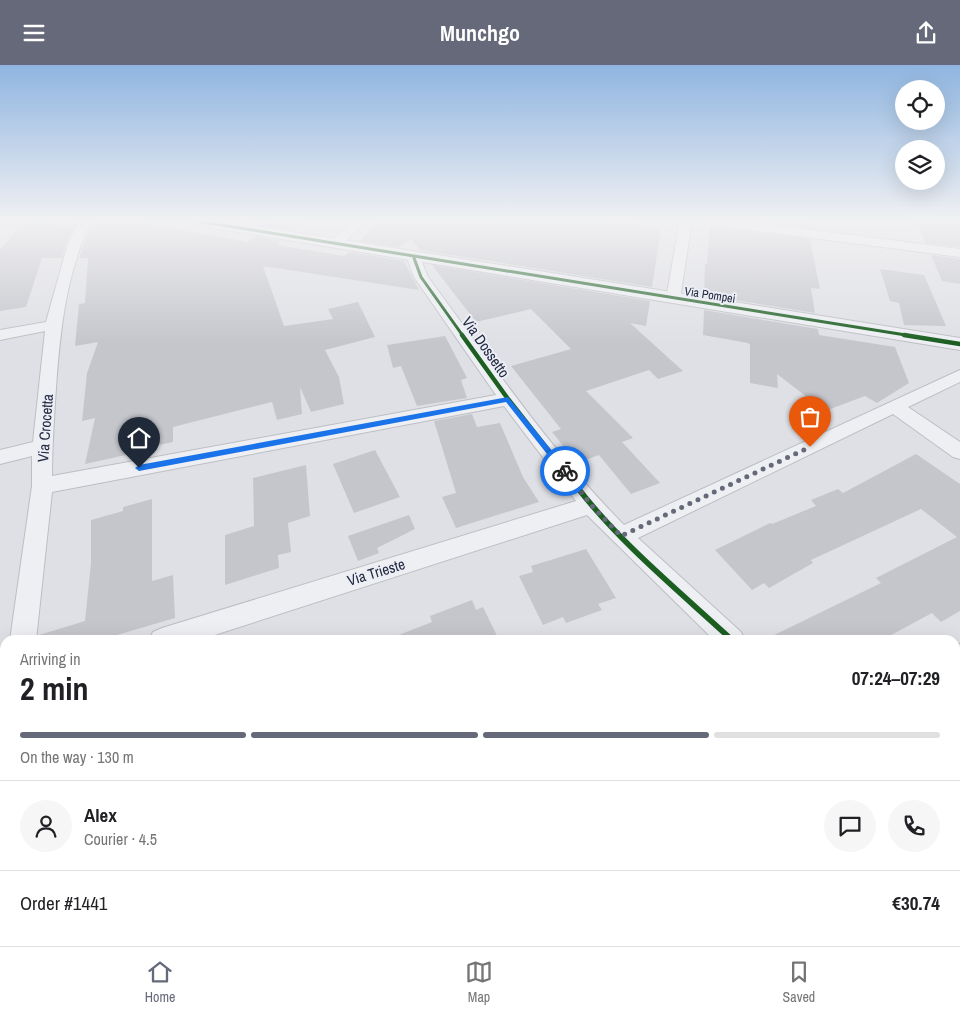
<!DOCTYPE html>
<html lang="en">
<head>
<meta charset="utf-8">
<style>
  :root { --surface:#fff; --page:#f6f6f6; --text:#202124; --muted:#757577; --line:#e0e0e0; --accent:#656979 }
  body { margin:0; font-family:"Archivo Narrow",sans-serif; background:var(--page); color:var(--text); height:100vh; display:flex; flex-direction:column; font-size:19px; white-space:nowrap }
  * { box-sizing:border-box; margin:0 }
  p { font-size:16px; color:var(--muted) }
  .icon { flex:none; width:28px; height:28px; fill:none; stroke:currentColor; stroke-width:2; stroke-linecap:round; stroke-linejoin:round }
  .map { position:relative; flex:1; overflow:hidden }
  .panel { position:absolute; left:0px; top:570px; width:960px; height:311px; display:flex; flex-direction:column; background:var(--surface); border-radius:15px 15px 0 0; box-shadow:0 5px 20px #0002 }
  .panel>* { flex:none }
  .tools { position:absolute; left:895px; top:15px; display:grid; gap:10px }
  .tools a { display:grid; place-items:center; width:50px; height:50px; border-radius:50%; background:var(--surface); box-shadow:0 5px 20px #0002; font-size:25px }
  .pin { position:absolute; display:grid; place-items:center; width:42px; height:42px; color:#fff; margin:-51px -21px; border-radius:50% 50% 50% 0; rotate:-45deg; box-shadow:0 0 5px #0007 }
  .pin .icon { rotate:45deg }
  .courier { position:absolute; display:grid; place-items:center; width:50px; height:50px; margin:-25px; border:4px solid #1a73e8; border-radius:50%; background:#fff; color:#222; box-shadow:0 1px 6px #0007 }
  .headline em { font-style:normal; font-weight:700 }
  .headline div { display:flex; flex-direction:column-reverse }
  .headline { display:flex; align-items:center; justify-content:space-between; height:85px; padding:0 20px }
  h1 { font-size:32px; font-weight:700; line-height:38px }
  .bar { display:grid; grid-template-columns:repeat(4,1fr); gap:8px 5px; align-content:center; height:60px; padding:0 20px }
  .bar i { height:6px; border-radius:4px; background:var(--line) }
  .bar .selected { background:var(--accent) }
  .bar p { grid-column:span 4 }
  .line { display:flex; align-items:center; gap:12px; padding:0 20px; border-top:1px solid var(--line) }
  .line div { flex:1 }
  .round { display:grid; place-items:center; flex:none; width:52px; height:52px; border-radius:26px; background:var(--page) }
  header { display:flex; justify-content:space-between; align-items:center; height:65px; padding:0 20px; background:var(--accent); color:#fff; font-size:22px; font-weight:700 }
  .menu { display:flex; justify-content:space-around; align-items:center; height:70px; border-top:1px solid var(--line); background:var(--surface); font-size:14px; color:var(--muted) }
  .menu a { display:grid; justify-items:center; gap:2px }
  .menu .selected { color:var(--accent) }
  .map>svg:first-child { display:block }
  .built { fill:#d0d3dc }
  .building { fill:#c5c6cc }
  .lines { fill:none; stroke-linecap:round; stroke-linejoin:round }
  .minor-casing { stroke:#bdbec3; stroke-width:2 }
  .tertiary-casing { stroke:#bdbec3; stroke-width:2 }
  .minor { fill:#eeeff2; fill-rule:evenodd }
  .tertiary { fill:#eeeff2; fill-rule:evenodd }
  .cycleway-far2-casing { stroke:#ebeef5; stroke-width:5 }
  .cycleway-far1-casing { stroke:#ebeef5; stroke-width:7 }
  .cycleway-casing { stroke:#ebeef5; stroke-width:9 }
  .cycleway-far2 { stroke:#1b5e20; stroke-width:3 }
  .cycleway-far1 { stroke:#1b5e20; stroke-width:4.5 }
  .cycleway { stroke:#1b5e20; stroke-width:5.5 }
  .route { fill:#1a73e8 }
  .done { stroke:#656979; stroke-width:5; stroke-dasharray:0 9 }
  .labels { text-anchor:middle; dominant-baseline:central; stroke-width:4; stroke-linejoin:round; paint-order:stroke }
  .far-street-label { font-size:12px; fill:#24293f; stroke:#ebeef5 }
  .street-label { font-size:15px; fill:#24293f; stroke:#ebeef5 }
</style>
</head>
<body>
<header><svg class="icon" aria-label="menu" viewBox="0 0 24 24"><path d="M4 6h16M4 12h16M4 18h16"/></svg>Munchgo<svg class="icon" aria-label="share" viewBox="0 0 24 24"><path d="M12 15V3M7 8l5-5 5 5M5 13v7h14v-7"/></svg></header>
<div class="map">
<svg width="960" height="881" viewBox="0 0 960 881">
  <rect width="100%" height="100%" fill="#dfe0e5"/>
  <!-- built -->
  <path class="built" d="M0 155H73L70 159 0 164Z"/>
  <!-- building -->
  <g class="building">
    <path d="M24 155H54L50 160H76L66 178 62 193H42L26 242 0 246V185Z"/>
    <path d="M273 155H304L293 165 266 161Z"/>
    <path d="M379 155H610L661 163 652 222 420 185 411 174 399 182 360 176Z"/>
    <path d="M749 155H805L807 162Z"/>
    <path d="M916 155H960V182L926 178Z"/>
    <path d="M106 158H141L248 177 254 171 281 176 277 180 344 191 349 187 404 196 419 225 263 201 284 261 333 254 328 244 358 237 375 272 325 285 339 312 344 339 311 347 300 322 302 349 277 355 272 337 173 362V377L135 385V388L85 399 95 353 82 356 87 308 98 277 75 281 79 239 85 238 88 193H79L92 159Z"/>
    <path d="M710 162 810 174 820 224 811 223 815 248 704 230 705 199H707Z"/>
    <path d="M931 190 960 194V219L942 216Z"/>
    <path d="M432 200 650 236 646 261 630 258 683 306 658 314 649 305 586 326 633 373 622 377 660 418 631 429 599 390 577 398 552 367 561 364 511 301 571 284 531 244 476 257Z"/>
    <path d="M880 204 924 210 946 261 904 260 899 238 890 236Z"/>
    <path d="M704 245 818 264 819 270 895 282 909 318 877 338 865 331 825 346 777 309 778 323 750 318V280L748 278 703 270Z"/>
    <path d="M445 271 467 313 461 315 467 333 417 341 401 301 393 303 387 280Z"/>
    <path d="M472 349 477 362 500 358 523 412 539 437 456 463 442 432 456 428 434 356Z"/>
    <path d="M375 385 400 432 354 448 333 399Z"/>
    <path d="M916 389 960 419V546L941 557 932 548 882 575H764L881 518 876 513 957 472 921 444 811 495 813 498 769 523 764 518 752 525 715 485 770 458 772 459 816 441 811 435 838 424 843 428Z"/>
    <path d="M306 400 310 451 288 458 291 487 278 490 279 503 225 520V470L254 461 253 413Z"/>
    <path d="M152 434V516L173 510 175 553 100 575H40L39 570 85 556 91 498V455L123 446V442Z"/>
    <path d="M409 450 415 464 377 483 379 488 358 496 348 471Z"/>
    <path d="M586 484 616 533 598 539 602 545 566 558 563 552 543 560 519 511 533 507 531 501Z"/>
    <path d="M472 535 476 545 483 542 499 575H392L391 573 432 557 430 551Z"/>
  </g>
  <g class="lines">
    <defs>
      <g id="minor">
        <path d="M80 155H92C66 207 60 266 56 323 54 353 52 382 52 411L496 330 414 212 407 193 414 189 419 190 428 212C490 296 550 385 624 460L960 305V317L908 342 960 377V394L953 392 893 349 638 473 741 567 745 575H714L587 450 199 575H149L153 567 162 563 576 436 504 341 52 427 36 575H10L32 421V391L0 399V385L33 377 45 266 0 275V265L46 257 68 178Z"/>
        <path d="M354 155H367L340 182H330L329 179 330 176Z"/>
        <path d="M680 155H692L680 234 678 237H668L666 234Z"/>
        <path d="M699 155H734L960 184V192L705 159Z"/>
        <path d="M960 579V605L955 607V581Z"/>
        <path d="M5 611V639L0 641V613Z"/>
        <path d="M955 783 960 785V820L955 818Z"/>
        <path d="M5 845V876H21V881H0V847Z"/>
        <path d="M461 876H503L501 881H459Z"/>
      </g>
      <path id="tertiary" d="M183 155H218L960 273V285L190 159 185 158Z"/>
    </defs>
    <!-- minor casing -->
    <use href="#minor" class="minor-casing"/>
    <!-- tertiary casing -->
    <use href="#tertiary" class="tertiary-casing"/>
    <!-- minor -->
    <use href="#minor" class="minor"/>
    <!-- tertiary -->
    <use href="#tertiary" class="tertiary"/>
    <defs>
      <g id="cycleway-far2">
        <path d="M190 155 912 271"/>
        <path d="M414 193 421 212 463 271"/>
      </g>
      <g id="cycleway-far1">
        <path d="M462 270 508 334 578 423"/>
        <path d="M904 270 960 279"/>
      </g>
      <path id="cycleway" d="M577 422C621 479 679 526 732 575"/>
    </defs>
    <!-- cycleway-far2 casing -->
    <use href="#cycleway-far2" class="cycleway-far2-casing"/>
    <!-- cycleway-far1 casing -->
    <use href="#cycleway-far1" class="cycleway-far1-casing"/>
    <!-- cycleway casing -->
    <use href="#cycleway" class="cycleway-casing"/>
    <!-- cycleway-far2 -->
    <use href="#cycleway-far2" class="cycleway-far2"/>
    <!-- cycleway-far1 -->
    <use href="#cycleway-far1" class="cycleway-far1"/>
    <!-- cycleway -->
    <use href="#cycleway" class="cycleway"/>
  </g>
  <!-- sky -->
  <linearGradient id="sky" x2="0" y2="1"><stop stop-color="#8fb5e0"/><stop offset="0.56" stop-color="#f1f1f3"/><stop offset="1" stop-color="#f1f1f3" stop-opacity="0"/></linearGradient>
  <rect width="960" height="278" fill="url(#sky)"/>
  <!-- route -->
  <path class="route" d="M508 332 567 404V408H562L506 337 139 406 135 403 139 400Z"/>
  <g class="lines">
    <!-- done -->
    <path class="done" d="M565 406 591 440 621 471 810 382"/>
  </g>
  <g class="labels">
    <!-- far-street labels -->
    <g class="far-street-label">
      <text transform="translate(710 230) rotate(9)">Via Pompei</text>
    </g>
    <!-- street labels -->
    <g class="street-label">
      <text transform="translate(486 282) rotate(55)">Via Dossetto</text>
      <text transform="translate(45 363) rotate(-86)">Via Crocetta</text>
      <text transform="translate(376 507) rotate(-17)">Via Trieste</text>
    </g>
  </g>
</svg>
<div class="tools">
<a><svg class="icon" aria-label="locate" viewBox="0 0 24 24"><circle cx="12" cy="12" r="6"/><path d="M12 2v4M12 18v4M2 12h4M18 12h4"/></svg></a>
<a><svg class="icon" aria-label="layers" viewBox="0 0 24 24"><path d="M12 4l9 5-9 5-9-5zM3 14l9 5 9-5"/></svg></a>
</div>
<div class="pin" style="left:810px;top:382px;background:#ea580c"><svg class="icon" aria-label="bag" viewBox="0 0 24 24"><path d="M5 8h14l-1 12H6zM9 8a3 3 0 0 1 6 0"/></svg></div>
<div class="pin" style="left:139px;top:403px;background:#1f2937"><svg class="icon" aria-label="home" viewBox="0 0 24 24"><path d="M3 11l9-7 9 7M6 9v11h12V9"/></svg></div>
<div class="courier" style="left:565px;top:406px"><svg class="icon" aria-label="bike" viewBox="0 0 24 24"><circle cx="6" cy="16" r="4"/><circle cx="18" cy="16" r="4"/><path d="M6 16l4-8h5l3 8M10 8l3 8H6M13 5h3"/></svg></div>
<section class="panel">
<div class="headline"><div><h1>2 min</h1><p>Arriving in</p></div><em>07:24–07:29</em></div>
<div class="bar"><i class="selected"></i><i class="selected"></i><i class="selected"></i><i></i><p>On the way · 130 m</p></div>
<div class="line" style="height:90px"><a class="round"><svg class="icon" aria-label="person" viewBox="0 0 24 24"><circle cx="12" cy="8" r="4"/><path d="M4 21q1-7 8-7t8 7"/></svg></a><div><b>Alex</b><p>Courier · 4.5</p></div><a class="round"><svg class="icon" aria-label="chat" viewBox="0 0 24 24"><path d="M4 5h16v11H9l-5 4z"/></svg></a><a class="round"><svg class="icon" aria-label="phone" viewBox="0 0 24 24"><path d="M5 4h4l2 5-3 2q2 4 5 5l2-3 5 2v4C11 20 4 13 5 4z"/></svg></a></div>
<div class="line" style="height:65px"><div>Order #1441</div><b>€30.74</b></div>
</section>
</div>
<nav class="menu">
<a class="selected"><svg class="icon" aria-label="home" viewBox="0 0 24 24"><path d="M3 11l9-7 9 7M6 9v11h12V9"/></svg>Home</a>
<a><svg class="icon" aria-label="map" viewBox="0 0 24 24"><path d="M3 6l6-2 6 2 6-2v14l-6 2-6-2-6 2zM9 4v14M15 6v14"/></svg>Map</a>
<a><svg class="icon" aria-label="saved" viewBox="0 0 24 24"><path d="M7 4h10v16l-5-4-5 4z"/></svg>Saved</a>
</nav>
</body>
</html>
